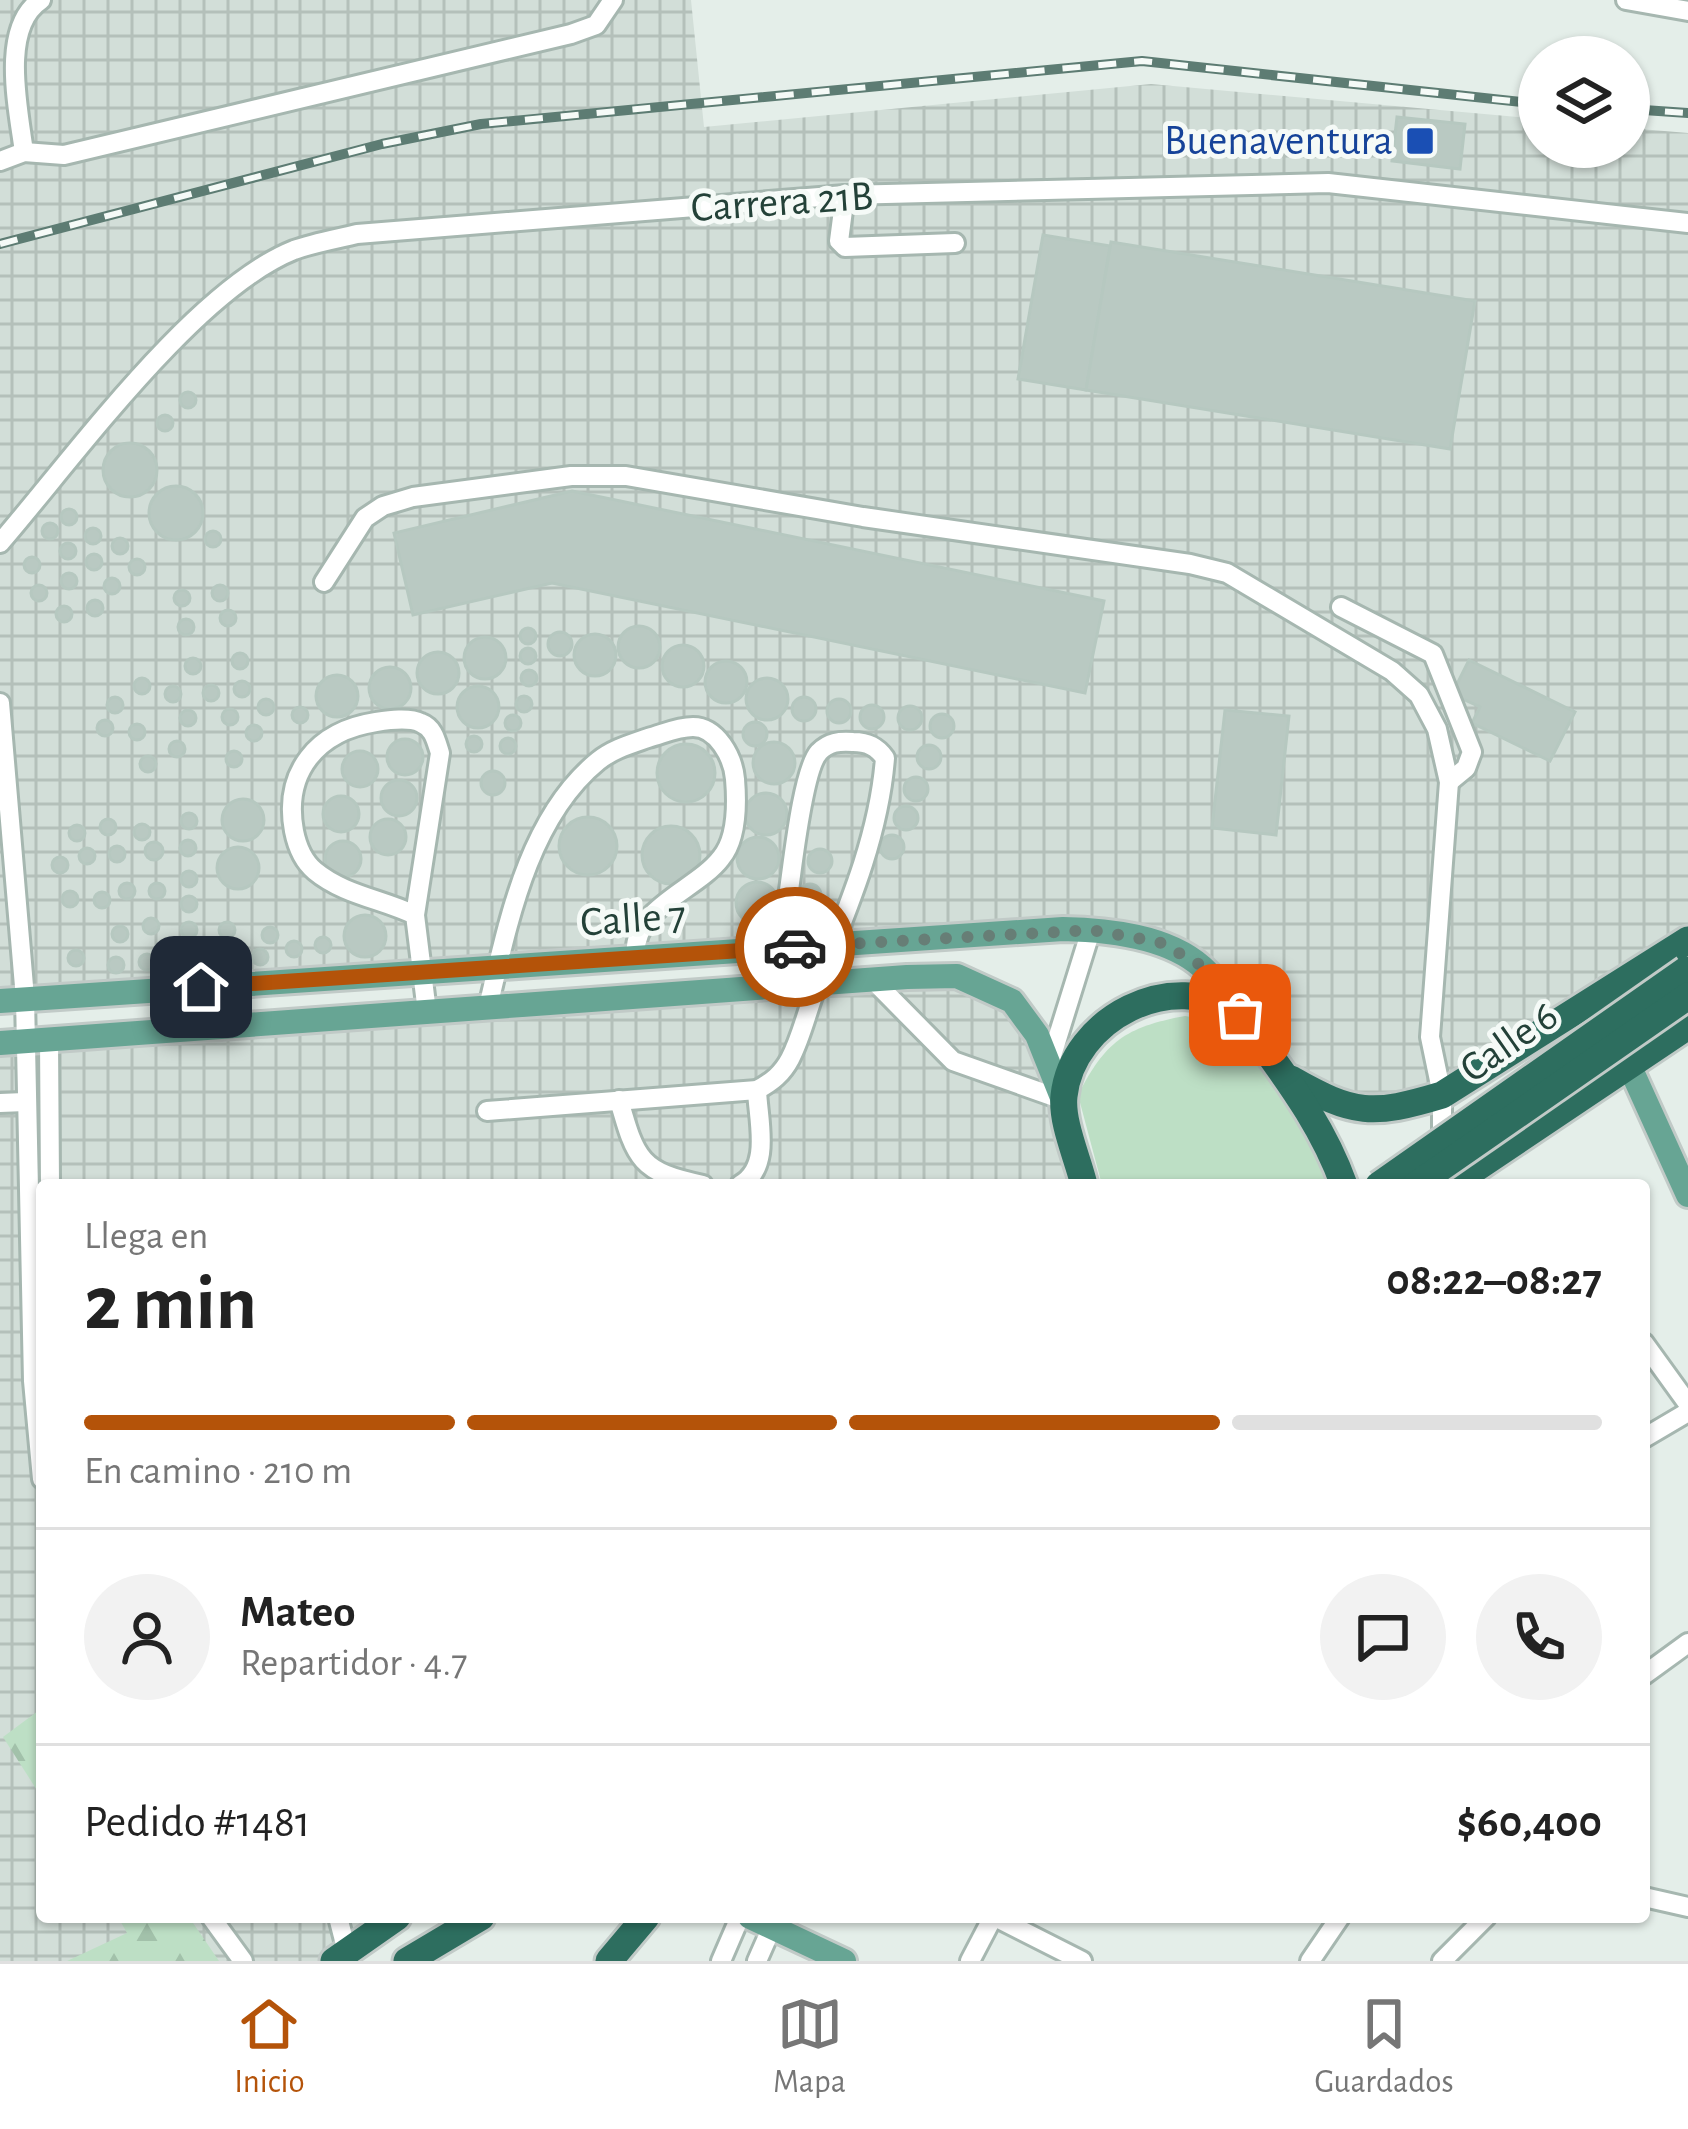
<!DOCTYPE html>
<html lang="es">
<head>
<meta charset="utf-8">
<style>
  :root { --surface:#fff; --page:#f2f2f2; --text:#222; --muted:#767676; --line:#e0e0e0; --accent:#b45309 }
  body { margin:0; font-family:"Alegreya Sans",sans-serif; background:var(--page); color:var(--text); height:100vh; display:flex; flex-direction:column; font-size:45px; white-space:nowrap }
  * { box-sizing:border-box; margin:0 }
  p { font-size:39px; color:var(--muted) }
  .icon { flex:none; width:66px; height:66px; fill:none; stroke:currentColor; stroke-width:2; stroke-linecap:round; stroke-linejoin:round }
  .map { position:relative; flex:1; overflow:hidden }
  .drawer { position:absolute; left:36px; top:1179px; width:1614px; height:744px; display:flex; flex-direction:column; background:var(--surface); border-radius:12px; box-shadow:0 3px 9px #0004 }
  .drawer>* { flex:none }
  .fabs { position:absolute; left:1518px; top:36px; display:grid; gap:24px }
  .fabs a { display:grid; place-items:center; width:132px; height:132px; border-radius:50%; background:var(--surface); box-shadow:0 3px 9px #0004; font-size:60px }
  .pin { position:absolute; display:grid; place-items:center; width:102px; height:102px; color:#fff; margin:-51px; border-radius:24px; box-shadow:0 6px 18px #0006 }
  .courier { position:absolute; display:grid; place-items:center; width:120px; height:120px; margin:-60px; border:9px solid #b45309; border-radius:50%; background:#fff; color:#222; box-shadow:0 3px 15px #0007 }
  .overview em { font-style:normal; font-weight:700 }
  .overview div { display:flex; flex-direction:column-reverse }
  .overview { display:flex; align-items:center; justify-content:space-between; height:204px; padding:0 48px }
  h1 { font-size:78px; font-weight:700; line-height:90px }
  .bar { display:grid; grid-template-columns:repeat(4,1fr); gap:18px 12px; align-content:center; height:144px; padding:0 48px }
  .bar i { height:15px; border-radius:9px; background:var(--line) }
  .bar .active { background:var(--accent) }
  .bar p { grid-column:span 4 }
  .line { display:flex; align-items:center; gap:30px; padding:0 48px; border-top:3px solid var(--line) }
  .line div { flex:1 }
  .round { display:grid; place-items:center; flex:none; width:126px; height:126px; border-radius:63px; background:var(--page) }
  .tab-bar { display:flex; justify-content:space-around; align-items:center; height:168px; border-top:3px solid var(--line); background:var(--surface); font-size:33px; color:var(--muted) }
  .tab-bar a { display:grid; justify-items:center; gap:6px }
  .tab-bar .active { color:var(--accent) }
  .map>svg:first-child { display:block }
  .industrial { fill:url(#industrial-grid) }
  .green { fill:#bddfc5 }
  .forest { fill:url(#forest-firs) }
  .building { fill:#b9c9c2; stroke:#b6c8c0; stroke-width:3 }
  .lines { fill:none; stroke-linecap:round; stroke-linejoin:round }
  .minor-casing { stroke:#a6b7b0; stroke-width:24 }
  .major-casing { stroke:#c1cac7; stroke-width:30 }
  .highway-casing { stroke:#c1cac7; stroke-width:33 }
  .minor { stroke:#fff; stroke-width:18 }
  .major { stroke:#67a594; stroke-width:24 }
  .highway { stroke:#2d6e5f; stroke-width:27 }
  .rail-casing { stroke:#5d7c73; stroke-width:10 }
  .rail { stroke:#f5faf7; stroke-width:6; stroke-dasharray:18; stroke-linecap:butt }
  .highway-bridge-casing { stroke:#c1cac7; stroke-width:33; stroke-linecap:butt }
  .highway-bridge { stroke:#2d6e5f; stroke-width:27 }
  .done { stroke:#677e76; stroke-width:12; stroke-dasharray:0 21.6 }
  .route { stroke:#b45309; stroke-width:15 }
  .transit-dot { fill:#1a4fb4; stroke:#f5faf7; stroke-width:4.5 }
  .labels { text-anchor:middle; dominant-baseline:central; stroke-width:10; stroke-linejoin:round; paint-order:stroke }
  .transit-label { font-size:42px; fill:#164399; stroke:#f5faf7; text-anchor:end }
  .street-label { font-size:42px; fill:#234138; stroke:#f5faf7 }
</style>
</head>
<body>
<div class="map">
<svg width="1688" height="1961" viewBox="0 0 1688 1961">
  <defs>
    <pattern id="industrial-grid" width="8" height="8" patternUnits="userSpaceOnUse" patternTransform="scale(3)"><rect width="8" height="8" fill="#d2ded8"/><path d="M0 4h8M4 0v8" fill="none" stroke="#b4c0ba"/></pattern>
    <pattern id="forest-firs" width="22" height="20" patternUnits="userSpaceOnUse" patternTransform="scale(3)"><rect width="22" height="20" fill="#bddfc5"/><path d="M5 1l3.5 6h-7zM16 11l3.5 6h-7z" fill="#a2c1aa"/></pattern>
  </defs>
  <rect width="100%" height="100%" fill="#e4eee9"/>
  <!-- industrial -->
  <g class="industrial">
    <path d="M0 0H691L704 127 1151 84 1539 119V147H1629V128L1688 133V940L1397 1109 1285 1075 1202 966 1091 930 0 1001Z"/>
    <path d="M907 977 1012 1001 1084 1185H42V1917H397L334 1961H0V1043Z"/>
  </g>
  <!-- green -->
  <path class="green" d="M1185 1016 1220 1022 1241 1045 1288 1101 1319 1146 1329 1185H1102L1078 1095C1105 1042 1125 1027 1185 1016Z"/>
  <!-- forest -->
  <g class="forest">
    <path d="M42 1708V1798L3 1737Z"/>
    <path d="M118 1917H189L219 1961H67L127 1933Z"/>
  </g>
  <!-- building -->
  <g class="building">
    <path d="M1397 117 1465 124 1460 169 1392 161Z"/>
    <path d="M1043 235 1110 246 1086 390 1018 379Z"/>
    <path d="M1111 242 1475 301 1450 449 1086 390Z"/>
    <circle cx="188" cy="400" r="8"/>
    <circle cx="165" cy="423" r="8"/>
    <circle cx="130" cy="470" r="27"/>
    <circle cx="176" cy="513" r="27"/>
    <path d="M572 491 1104 601 1085 693 552 583 413 615 394 533Z"/>
    <circle cx="69" cy="517" r="8"/>
    <circle cx="50" cy="531" r="8"/>
    <circle cx="93" cy="536" r="8"/>
    <circle cx="213" cy="539" r="8"/>
    <circle cx="120" cy="546" r="8"/>
    <circle cx="68" cy="551" r="8"/>
    <circle cx="94" cy="562" r="8"/>
    <circle cx="32" cy="565" r="8"/>
    <circle cx="137" cy="567" r="8"/>
    <circle cx="69" cy="581" r="8"/>
    <circle cx="112" cy="586" r="8"/>
    <circle cx="220" cy="593" r="8"/>
    <circle cx="39" cy="593" r="8"/>
    <circle cx="182" cy="598" r="8"/>
    <circle cx="95" cy="608" r="8"/>
    <circle cx="64" cy="614" r="8"/>
    <circle cx="228" cy="618" r="8"/>
    <circle cx="186" cy="627" r="8"/>
    <circle cx="639" cy="647" r="21"/>
    <circle cx="528" cy="636" r="8"/>
    <circle cx="560" cy="644" r="12"/>
    <circle cx="595" cy="655" r="21"/>
    <circle cx="485" cy="658" r="21"/>
    <circle cx="683" cy="666" r="21"/>
    <circle cx="528" cy="656" r="8"/>
    <circle cx="438" cy="673" r="21"/>
    <circle cx="240" cy="661" r="8"/>
    <circle cx="193" cy="666" r="8"/>
    <path d="M1469 660 1575 712 1550 761 1472 723 1480 707 1452 694Z"/>
    <circle cx="726" cy="682" r="21"/>
    <circle cx="390" cy="688" r="21"/>
    <circle cx="529" cy="678" r="8"/>
    <circle cx="337" cy="696" r="21"/>
    <circle cx="142" cy="686" r="8"/>
    <circle cx="767" cy="699" r="21"/>
    <circle cx="242" cy="689" r="8"/>
    <circle cx="211" cy="693" r="8"/>
    <circle cx="173" cy="694" r="8"/>
    <circle cx="478" cy="707" r="21"/>
    <circle cx="524" cy="704" r="8"/>
    <circle cx="115" cy="705" r="8"/>
    <circle cx="804" cy="709" r="12"/>
    <circle cx="266" cy="707" r="8"/>
    <circle cx="839" cy="711" r="12"/>
    <circle cx="872" cy="717" r="12"/>
    <circle cx="910" cy="718" r="12"/>
    <circle cx="300" cy="715" r="8"/>
    <circle cx="230" cy="717" r="8"/>
    <circle cx="188" cy="718" r="8"/>
    <path d="M1225 710 1289 716 1276 835 1212 828Z"/>
    <circle cx="942" cy="726" r="12"/>
    <circle cx="513" cy="723" r="8"/>
    <circle cx="105" cy="728" r="8"/>
    <circle cx="755" cy="734" r="12"/>
    <circle cx="137" cy="732" r="8"/>
    <circle cx="254" cy="733" r="8"/>
    <circle cx="474" cy="744" r="8"/>
    <circle cx="508" cy="746" r="8"/>
    <circle cx="405" cy="757" r="18"/>
    <circle cx="177" cy="749" r="8"/>
    <circle cx="774" cy="763" r="21"/>
    <circle cx="686" cy="773" r="29"/>
    <circle cx="929" cy="757" r="12"/>
    <circle cx="234" cy="759" r="8"/>
    <circle cx="360" cy="769" r="18"/>
    <circle cx="148" cy="764" r="8"/>
    <circle cx="493" cy="783" r="12"/>
    <circle cx="916" cy="789" r="12"/>
    <circle cx="399" cy="798" r="18"/>
    <circle cx="766" cy="814" r="21"/>
    <circle cx="341" cy="814" r="18"/>
    <circle cx="243" cy="820" r="21"/>
    <circle cx="906" cy="818" r="12"/>
    <circle cx="189" cy="821" r="8"/>
    <circle cx="588" cy="846" r="29"/>
    <circle cx="108" cy="827" r="8"/>
    <circle cx="388" cy="837" r="18"/>
    <circle cx="142" cy="832" r="8"/>
    <circle cx="77" cy="833" r="8"/>
    <circle cx="671" cy="855" r="29"/>
    <circle cx="892" cy="847" r="12"/>
    <circle cx="758" cy="858" r="21"/>
    <circle cx="188" cy="848" r="8"/>
    <circle cx="343" cy="859" r="18"/>
    <circle cx="154" cy="851" r="9"/>
    <circle cx="117" cy="854" r="8"/>
    <circle cx="238" cy="868" r="21"/>
    <circle cx="87" cy="856" r="8"/>
    <circle cx="820" cy="861" r="12"/>
    <circle cx="60" cy="865" r="8"/>
    <circle cx="189" cy="879" r="8"/>
    <circle cx="757" cy="903" r="21"/>
    <circle cx="127" cy="891" r="8"/>
    <circle cx="157" cy="891" r="8"/>
    <circle cx="810" cy="895" r="11"/>
    <circle cx="70" cy="899" r="8"/>
    <circle cx="102" cy="900" r="8"/>
    <circle cx="189" cy="904" r="8"/>
    <circle cx="365" cy="936" r="21"/>
    <circle cx="151" cy="926" r="8"/>
    <circle cx="189" cy="930" r="8"/>
    <circle cx="227" cy="930" r="8"/>
    <circle cx="120" cy="934" r="8"/>
    <circle cx="270" cy="935" r="8"/>
    <circle cx="323" cy="945" r="8"/>
    <circle cx="294" cy="949" r="8"/>
    <circle cx="229" cy="954" r="8"/>
    <circle cx="260" cy="957" r="8"/>
    <circle cx="76" cy="958" r="8"/>
    <circle cx="190" cy="959" r="8"/>
    <circle cx="147" cy="962" r="8"/>
    <circle cx="116" cy="965" r="8"/>
  </g>
  <g class="lines">
    <defs>
      <g id="minor">
        <path d="M1626 0 1688 11"/>
        <path d="M24 152C18 107 0 27 41 0"/>
        <path d="M0 161 24 152 64 155 571 34 596 25 613 0"/>
        <path d="M845 195 839 241 845 247 955 243"/>
        <path d="M0 543C72 460 194 290 294 250 313 243 336 239 357 234L845 195 1328 183 1688 223"/>
        <path d="M324 582 365 518 383 506 413 497 571 476H626L863 517 1190 564 1227 573 1392 671 1419 695 1437 729 1449 782 1430 1037 1442 1095V1144"/>
        <path d="M1341 607 1433 654 1472 752 1466 768 1449 782"/>
        <path d="M0 703 25 998 33 1381 42 1479"/>
        <path d="M415 915C382 899 344 895 315 871 303 861 297 846 294 831 283 772 317 731 376 722 389 720 409 717 421 723 434 728 436 741 440 753L415 915 427 1012"/>
        <path d="M872 979 953 1061 1063 1100"/>
        <path d="M488 1007C508 923 528 818 598 761 613 749 631 744 648 738 663 734 677 727 693 727 717 727 733 757 735 779 737 803 737 839 721 858 696 891 630 908 636 958"/>
        <path d="M49 1040 50 1185"/>
        <path d="M1049 1065 1091 930"/>
        <path d="M619 1100C636 1160 640 1172 703 1185"/>
        <path d="M0 1103 25 1102"/>
        <path d="M487 1111 757 1090C772 1082 782 1074 790 1059 803 1034 808 1006 819 980 848 908 879 836 885 758 877 747 868 742 853 742 839 741 829 742 819 752 803 769 793 863 789 890L797 907 838 932"/>
        <path d="M740 1185C772 1167 758 1121 757 1090"/>
        <path d="M1644 1343 1688 1404"/>
        <path d="M1644 1438 1688 1412"/>
        <path d="M1644 1675 1688 1643"/>
        <path d="M1644 1897 1688 1907"/>
        <path d="M211 1917 243 1961"/>
        <path d="M338 1917 347 1952"/>
        <path d="M995 1917 1082 1961"/>
        <path d="M721 1961 740 1917"/>
        <path d="M757 1961 772 1927"/>
        <path d="M970 1961 993 1917"/>
        <path d="M1310 1961 1340 1917"/>
        <path d="M1442 1961 1486 1917"/>
      </g>
      <g id="major">
        <path d="M0 1001 1063 929C1109 930 1167 936 1202 967 1216 979 1227 998 1239 1013"/>
        <path d="M0 1043 907 977 957 976 1012 1001 1037 1035 1063 1100"/>
        <path d="M1629 1065 1688 1195"/>
        <path d="M750 1917 844 1961"/>
      </g>
      <g id="highway">
        <path d="M1291 1079C1354 1115 1372 1116 1442 1095L1688 940"/>
        <path d="M1084 1185C1078 1159 1061 1122 1064 1096 1072 1019 1173 966 1239 1014 1248 1021 1254 1034 1261 1043 1294 1088 1325 1132 1344 1185"/>
        <path d="M1451 1185 1688 1026"/>
        <path d="M334 1961 397 1917"/>
        <path d="M407 1961 481 1917"/>
        <path d="M609 1961 646 1917"/>
      </g>
    </defs>
    <!-- minor casing -->
    <use href="#minor" class="minor-casing"/>
    <!-- major casing -->
    <use href="#major" class="major-casing"/>
    <!-- highway casing -->
    <use href="#highway" class="highway-casing"/>
    <!-- minor -->
    <use href="#minor" class="minor"/>
    <!-- major -->
    <use href="#major" class="major"/>
    <!-- highway -->
    <use href="#highway" class="highway"/>
    <defs>
      <g id="rail">
        <path d="M1629 109 1688 113"/>
        <path d="M0 244 382 144 481 124 1142 61 1539 104"/>
      </g>
    </defs>
    <!-- rail casing -->
    <use href="#rail" class="rail-casing"/>
    <!-- rail -->
    <use href="#rail" class="rail"/>
    <defs>
      <g id="highway-bridge">
        <path d="M1379 1185 1686 970"/>
        <path d="M1416 1185 1688 996"/>
      </g>
    </defs>
    <!-- highway-bridge casing -->
    <use href="#highway-bridge" class="highway-bridge-casing"/>
    <!-- highway-bridge -->
    <use href="#highway-bridge" class="highway-bridge"/>
  </g>
  <g class="lines">
    <!-- done -->
    <path class="done" d="M795 947 1091 930 1159 942 1202 966 1240 1015"/>
    <!-- route -->
    <path class="route" d="M201 987 795 947"/>
  </g>
  <!-- markers -->
  <rect class="transit-dot" x="1405" y="126" width="30" height="30" rx="6"/>
  <g class="labels">
    <!-- transit labels -->
    <g class="transit-label">
      <text x="1393" y="141">Buenaventura</text>
    </g>
    <!-- street labels -->
    <g class="street-label">
      <text transform="translate(782 202) rotate(-4)">Carrera 21B</text>
      <text transform="translate(633 919) rotate(-4)">Calle 7</text>
      <text transform="translate(1509 1042) rotate(-35)">Calle 6</text>
    </g>
  </g>
</svg>
<div class="fabs">
<a><svg class="icon" aria-label="layers" viewBox="0 0 24 24"><path d="M12 4l9 5-9 5-9-5zM3 14l9 5 9-5"/></svg></a>
</div>
<div class="pin" style="left:1240px;top:1015px;background:#ea580c"><svg class="icon" aria-label="bag" viewBox="0 0 24 24"><path d="M5 8h14l-1 12H6zM9 8a3 3 0 0 1 6 0"/></svg></div>
<div class="pin" style="left:201px;top:987px;background:#1f2937"><svg class="icon" aria-label="home" viewBox="0 0 24 24"><path d="M3 11l9-7 9 7M6 9v11h12V9"/></svg></div>
<div class="courier" style="left:795px;top:947px"><svg class="icon" aria-label="car" viewBox="0 0 24 24"><path d="M5 17H2v-5l4-1 3-4h7l3 4 3 1v5h-3M9 17h6M6 11h13"/><circle cx="7" cy="17" r="2"/><circle cx="17" cy="17" r="2"/></svg></div>
<section class="drawer">
<div class="overview"><div><h1>2 min</h1><p>Llega en</p></div><em>08:22–08:27</em></div>
<div class="bar"><i class="active"></i><i class="active"></i><i class="active"></i><i></i><p>En camino · 210 m</p></div>
<div class="line" style="height:216px"><a class="round"><svg class="icon" aria-label="person" viewBox="0 0 24 24"><circle cx="12" cy="8" r="4"/><path d="M4 21q1-7 8-7t8 7"/></svg></a><div><b>Mateo</b><p>Repartidor · 4.7</p></div><a class="round"><svg class="icon" aria-label="chat" viewBox="0 0 24 24"><path d="M4 5h16v11H9l-5 4z"/></svg></a><a class="round"><svg class="icon" aria-label="phone" viewBox="0 0 24 24"><path d="M5 4h4l2 5-3 2q2 4 5 5l2-3 5 2v4C11 20 4 13 5 4z"/></svg></a></div>
<div class="line" style="height:156px"><div>Pedido #1481</div><b>$60,400</b></div>
</section>
</div>
<nav class="tab-bar">
<a class="active"><svg class="icon" aria-label="home" viewBox="0 0 24 24"><path d="M3 11l9-7 9 7M6 9v11h12V9"/></svg>Inicio</a>
<a><svg class="icon" aria-label="map" viewBox="0 0 24 24"><path d="M3 6l6-2 6 2 6-2v14l-6 2-6-2-6 2zM9 4v14M15 6v14"/></svg>Mapa</a>
<a><svg class="icon" aria-label="saved" viewBox="0 0 24 24"><path d="M7 4h10v16l-5-4-5 4z"/></svg>Guardados</a>
</nav>
</body>
</html>
